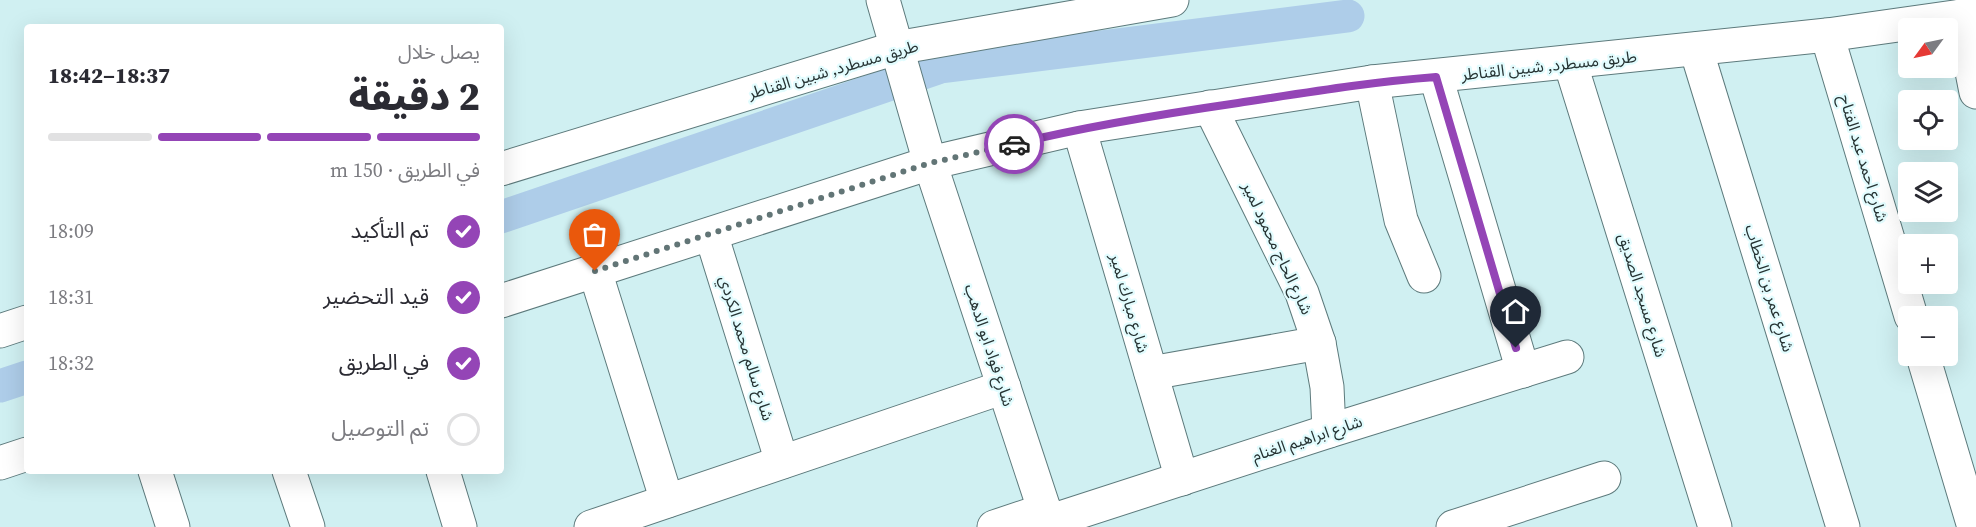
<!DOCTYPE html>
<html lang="ar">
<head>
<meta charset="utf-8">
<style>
  :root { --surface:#fff; --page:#f2f2f3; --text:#2b2b33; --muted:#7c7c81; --line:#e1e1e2; --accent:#9445b6 }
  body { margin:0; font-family:"Source Serif 4","Noto Sans Arabic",serif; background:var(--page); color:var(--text); direction:rtl; height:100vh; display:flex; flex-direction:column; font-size:22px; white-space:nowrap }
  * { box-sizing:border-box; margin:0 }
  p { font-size:20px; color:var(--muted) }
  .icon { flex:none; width:33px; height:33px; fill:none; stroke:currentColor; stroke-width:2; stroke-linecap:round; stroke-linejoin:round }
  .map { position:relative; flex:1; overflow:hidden; direction:ltr }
  .drawer { position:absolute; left:24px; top:24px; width:480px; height:450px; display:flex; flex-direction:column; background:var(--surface); border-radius:6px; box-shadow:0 6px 24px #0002; direction:rtl }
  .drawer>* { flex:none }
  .needle { width:39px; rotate:237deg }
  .controls { position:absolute; left:1898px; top:18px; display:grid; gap:12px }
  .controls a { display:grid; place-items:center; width:60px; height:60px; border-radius:6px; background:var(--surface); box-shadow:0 6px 24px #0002; font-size:30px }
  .pin { position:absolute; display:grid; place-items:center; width:51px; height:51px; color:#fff; margin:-62px -26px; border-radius:50% 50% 50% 0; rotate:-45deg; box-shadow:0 0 6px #0007 }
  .pin .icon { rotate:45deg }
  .courier { position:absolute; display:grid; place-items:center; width:60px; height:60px; margin:-30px; border:4px solid #9445b6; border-radius:50%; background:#fff; color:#222; box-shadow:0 2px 8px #0007 }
  .headline em { font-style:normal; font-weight:800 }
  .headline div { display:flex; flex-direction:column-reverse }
  .headline { display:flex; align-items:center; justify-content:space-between; height:102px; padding:0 24px }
  h1 { font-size:39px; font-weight:800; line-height:45px }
  .bar { display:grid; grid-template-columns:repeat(4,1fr); gap:9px 6px; align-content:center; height:72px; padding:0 24px }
  .bar i { height:8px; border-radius:4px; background:var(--line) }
  .bar .active { background:var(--accent) }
  .bar p { grid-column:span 4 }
  ol { padding:0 24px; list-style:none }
  li { display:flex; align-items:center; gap:18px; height:66px }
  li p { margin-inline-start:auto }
  li .icon { padding:6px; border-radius:50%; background:var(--accent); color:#fff; stroke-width:4 }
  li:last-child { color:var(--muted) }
  li i { width:33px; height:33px; border:3px solid var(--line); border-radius:50% }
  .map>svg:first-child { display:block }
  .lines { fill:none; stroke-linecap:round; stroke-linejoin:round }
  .canal { stroke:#aecde9; stroke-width:33 }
  .minor-casing { stroke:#5d7a7c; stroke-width:35 }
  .minor { stroke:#fff; stroke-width:33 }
  .done { stroke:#627576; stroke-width:6; stroke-dasharray:0 10.8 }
  .route { stroke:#9445b6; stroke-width:8 }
  .labels { text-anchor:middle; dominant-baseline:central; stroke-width:4.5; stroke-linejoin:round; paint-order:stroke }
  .street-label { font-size:16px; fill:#263333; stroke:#e2fcfe }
</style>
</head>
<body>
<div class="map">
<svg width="1976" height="527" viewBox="0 0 1976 527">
  <rect width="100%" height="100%" fill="#d0f0f2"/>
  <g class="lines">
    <!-- canal -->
    <g class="canal">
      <path d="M501 217 941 67 1348 16"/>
      <path d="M0 386 27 377"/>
    </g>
    <defs>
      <g id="minor">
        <path d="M883 0 930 163 1050 527"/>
        <path d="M1961 16 1976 92"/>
        <path d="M1827 35 1911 316"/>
        <path d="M1696 49 1843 527"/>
        <path d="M1570 62 1715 527"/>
        <path d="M1436 77 1523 371"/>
        <path d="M1372 82 1401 220 1424 276"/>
        <path d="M1210 107 1302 293 1319 343 1327 387 1329 431"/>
        <path d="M1079 128 1182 479"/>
        <path d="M501 169 896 48 1172 0"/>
        <path d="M711 234 782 462"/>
        <path d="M595 271 667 501"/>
        <path d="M501 301 930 163 1079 128 1372 82 1827 35 1976 14"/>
        <path d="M0 331 27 322"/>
        <path d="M1923 356 1974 527"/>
        <path d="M1151 373 1319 343"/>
        <path d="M0 463 27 454"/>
        <path d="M155 471 173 527"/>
        <path d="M289 471 308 527"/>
        <path d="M443 471 460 527"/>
        <path d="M1048 522 1329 431 1567 357"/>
        <path d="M591 527 1004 387"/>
        <path d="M994 527 1045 510"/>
        <path d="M1453 527 1604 478"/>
      </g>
    </defs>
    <!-- minor casing -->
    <use href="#minor" class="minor-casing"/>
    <!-- minor -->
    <use href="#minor" class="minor"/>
  </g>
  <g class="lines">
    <!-- done -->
    <path class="done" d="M595 271 930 163 1014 144"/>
    <!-- route -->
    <path class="route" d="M1014 144C1088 126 1162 114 1238 103 1304 93 1369 82 1436 77L1516 348"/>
  </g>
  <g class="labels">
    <!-- street labels -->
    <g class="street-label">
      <text transform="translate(1549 65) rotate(-6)">طريق مسطرد, شبين القناطر</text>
      <text transform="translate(833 69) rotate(-16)">طريق مسطرد, شبين القناطر</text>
      <text transform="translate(1864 158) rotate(73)">شارع احمد عبد الفتاح</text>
      <text transform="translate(1278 248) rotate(65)">شارع الحاج محمود لمير</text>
      <text transform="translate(1770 288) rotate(73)">شارع عمر بن الخطاب</text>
      <text transform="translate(1643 295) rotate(73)">شارع مسجد الصديق</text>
      <text transform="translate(1130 303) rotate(74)">شارع مبارك لمير</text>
      <text transform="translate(990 345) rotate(72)">شارع فواد ابو الدهب</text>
      <text transform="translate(747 348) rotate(73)">شارع سالم محمد الكردي</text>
      <text transform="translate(1307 438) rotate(-18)">شارع ابراهيم الغنام</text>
    </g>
  </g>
</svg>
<div class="controls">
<a><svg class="needle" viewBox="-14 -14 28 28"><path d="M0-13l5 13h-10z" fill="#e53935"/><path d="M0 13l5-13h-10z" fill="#7c7c81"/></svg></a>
<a><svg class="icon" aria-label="locate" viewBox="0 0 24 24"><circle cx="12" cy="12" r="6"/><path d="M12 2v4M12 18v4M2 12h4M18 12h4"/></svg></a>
<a><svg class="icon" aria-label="layers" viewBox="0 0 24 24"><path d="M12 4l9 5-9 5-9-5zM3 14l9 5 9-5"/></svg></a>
<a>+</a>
<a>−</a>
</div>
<div class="pin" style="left:595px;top:271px;background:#ea580c"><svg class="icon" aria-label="bag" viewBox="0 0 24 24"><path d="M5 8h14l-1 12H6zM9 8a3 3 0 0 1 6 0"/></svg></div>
<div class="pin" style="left:1516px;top:348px;background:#1f2937"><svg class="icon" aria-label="home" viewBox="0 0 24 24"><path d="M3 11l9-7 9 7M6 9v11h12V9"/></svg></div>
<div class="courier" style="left:1014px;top:144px"><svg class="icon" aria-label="car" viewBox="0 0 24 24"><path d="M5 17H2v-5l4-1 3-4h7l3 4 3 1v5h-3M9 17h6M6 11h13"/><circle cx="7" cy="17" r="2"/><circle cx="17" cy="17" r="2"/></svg></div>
<section class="drawer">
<div class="headline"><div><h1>2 دقيقة</h1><p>يصل خلال</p></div><em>18:37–18:42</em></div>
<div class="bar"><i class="active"></i><i class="active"></i><i class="active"></i><i></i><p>في الطريق · 150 m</p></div>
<ol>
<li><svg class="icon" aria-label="check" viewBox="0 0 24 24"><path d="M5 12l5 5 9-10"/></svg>تم التأكيد<p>18:09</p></li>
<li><svg class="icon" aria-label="check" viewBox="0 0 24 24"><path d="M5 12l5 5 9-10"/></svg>قيد التحضير<p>18:31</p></li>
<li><svg class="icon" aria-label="check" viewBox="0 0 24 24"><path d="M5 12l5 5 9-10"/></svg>في الطريق<p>18:32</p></li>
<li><i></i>تم التوصيل</li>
</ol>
</section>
</div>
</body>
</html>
